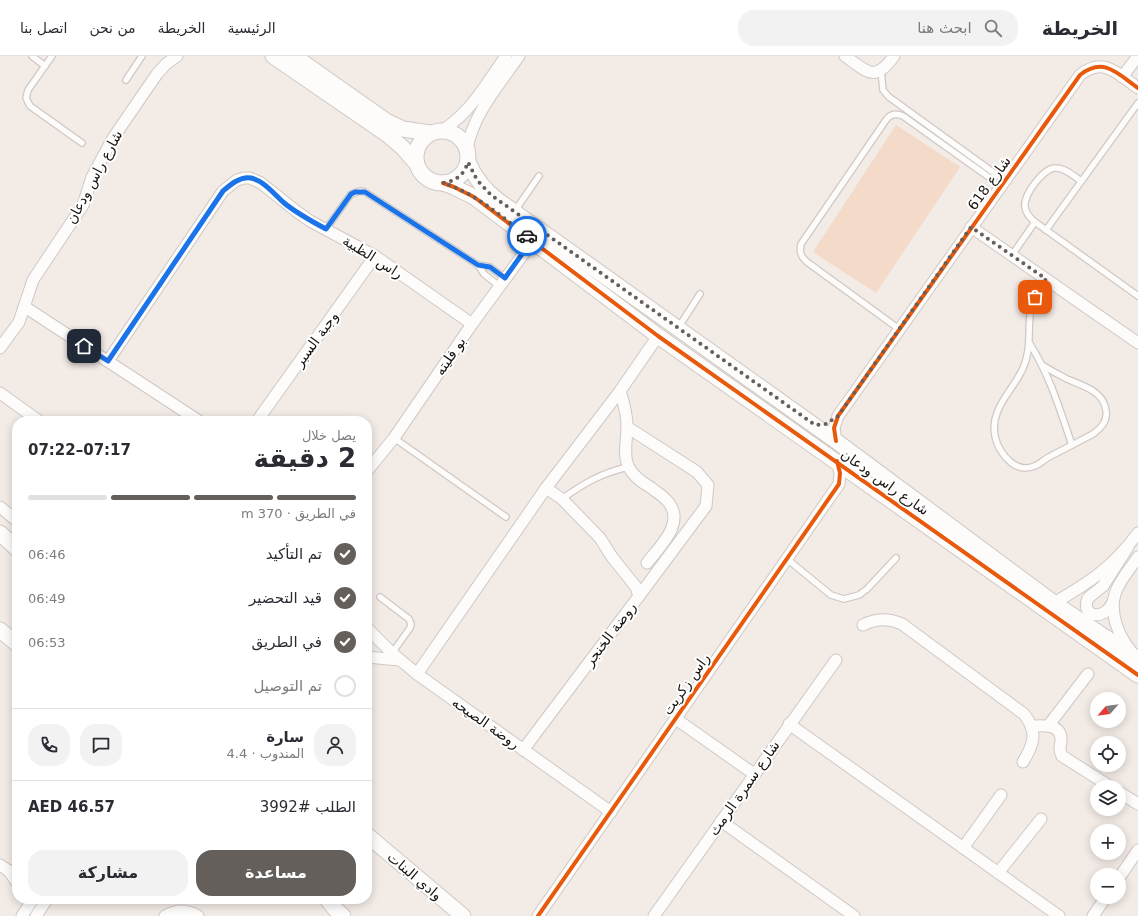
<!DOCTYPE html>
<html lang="ar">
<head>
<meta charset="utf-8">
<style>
  :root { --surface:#fff; --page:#f2f2f3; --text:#2b2b33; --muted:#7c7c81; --line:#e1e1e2; --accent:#655f5c }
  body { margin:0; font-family:"DejaVu Sans","Noto Naskh Arabic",sans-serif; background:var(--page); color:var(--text); direction:rtl; height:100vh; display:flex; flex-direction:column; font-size:15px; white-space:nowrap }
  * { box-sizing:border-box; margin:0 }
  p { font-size:13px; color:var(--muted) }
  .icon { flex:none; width:22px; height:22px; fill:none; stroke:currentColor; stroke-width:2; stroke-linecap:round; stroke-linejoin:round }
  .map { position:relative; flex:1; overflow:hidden; direction:ltr }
  .drawer { position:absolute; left:12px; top:360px; width:360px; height:488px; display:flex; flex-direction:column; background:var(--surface); border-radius:16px; box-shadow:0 2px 10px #0003; direction:rtl }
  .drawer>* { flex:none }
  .needle { width:26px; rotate:242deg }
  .tools { position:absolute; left:1090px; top:636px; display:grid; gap:8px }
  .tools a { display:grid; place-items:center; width:36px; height:36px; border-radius:50%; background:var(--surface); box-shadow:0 2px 10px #0003; font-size:20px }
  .pin { position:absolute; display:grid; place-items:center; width:34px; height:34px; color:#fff; margin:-17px; border-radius:8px; box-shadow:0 2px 6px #0006 }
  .courier { position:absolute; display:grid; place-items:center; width:40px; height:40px; margin:-20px; border:3px solid #1a73e8; border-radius:50%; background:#fff; color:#222; box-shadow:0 1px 5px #0007 }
  .summary em { font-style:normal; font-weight:800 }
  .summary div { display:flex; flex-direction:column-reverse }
  .summary { display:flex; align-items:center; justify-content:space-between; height:68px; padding:0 16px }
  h1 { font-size:26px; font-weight:800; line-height:30px }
  .bar { display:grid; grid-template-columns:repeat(4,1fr); gap:6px 4px; align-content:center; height:48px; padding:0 16px }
  .bar i { height:5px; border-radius:3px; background:var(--line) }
  .bar .selected { background:var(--accent) }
  .bar p { grid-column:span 4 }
  .line { display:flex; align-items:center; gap:10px; padding:0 16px; border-top:1px solid var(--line) }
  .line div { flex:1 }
  .round { display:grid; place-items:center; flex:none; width:42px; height:42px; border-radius:16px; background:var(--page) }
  ol { padding:0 16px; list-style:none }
  li { display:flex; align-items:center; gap:12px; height:44px }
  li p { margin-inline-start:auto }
  li .icon { padding:4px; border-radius:50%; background:var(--accent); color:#fff; stroke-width:4 }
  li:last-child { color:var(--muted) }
  li i { width:22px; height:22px; border:2px solid var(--line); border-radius:50% }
  .button { display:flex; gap:8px; margin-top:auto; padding:8px 16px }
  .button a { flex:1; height:46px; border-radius:16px; background:var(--accent); color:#fff; font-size:16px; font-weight:800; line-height:46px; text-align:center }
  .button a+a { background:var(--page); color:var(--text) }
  header { display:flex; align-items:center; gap:24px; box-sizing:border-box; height:56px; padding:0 20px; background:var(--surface); border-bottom:1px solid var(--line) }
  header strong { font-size:19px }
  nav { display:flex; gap:22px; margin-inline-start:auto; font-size:14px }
  .search { width:280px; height:36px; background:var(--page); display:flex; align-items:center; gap:10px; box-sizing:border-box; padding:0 14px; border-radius:16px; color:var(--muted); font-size:15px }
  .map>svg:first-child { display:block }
  .pitch { fill:#f4dac8 }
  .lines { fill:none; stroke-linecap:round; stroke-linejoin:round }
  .lane-casing { stroke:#cfc8c5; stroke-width:8 }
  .street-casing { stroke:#cfc8c5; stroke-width:13 }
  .secondary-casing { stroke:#cfc8c5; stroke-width:17 }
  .lane { stroke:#fdfcfb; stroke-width:5.5 }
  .street { stroke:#fdfcfb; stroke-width:11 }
  .secondary { stroke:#fdfcfb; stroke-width:15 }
  .cycleway-casing { stroke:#fff; stroke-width:6 }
  .cycleway { stroke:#e8590c; stroke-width:4 }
  .done { stroke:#655f5c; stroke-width:4; stroke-dasharray:0 7.2 }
  .route { stroke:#1a73e8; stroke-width:5 }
  .labels { text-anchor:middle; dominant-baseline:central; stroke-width:4; stroke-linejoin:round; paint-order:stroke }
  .street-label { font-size:14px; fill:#191411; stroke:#fff }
</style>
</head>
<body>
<header>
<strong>الخريطة</strong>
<div class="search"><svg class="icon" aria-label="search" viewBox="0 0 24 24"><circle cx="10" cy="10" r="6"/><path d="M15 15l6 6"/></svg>ابحث هنا</div>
<nav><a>الرئيسية</a><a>الخريطة</a><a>من نحن</a><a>اتصل بنا</a></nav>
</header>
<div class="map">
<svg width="1138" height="860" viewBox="0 0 1138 860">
  <rect width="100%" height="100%" fill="#f3ebe6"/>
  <!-- pitch -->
  <path class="pitch" d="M896 69 960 111 876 237 813 196Z"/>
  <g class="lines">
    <defs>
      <g id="lane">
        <path d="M32 0 45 10"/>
        <path d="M52 0 28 34 26 42 30 50 82 87"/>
        <path d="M881 15 883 34 889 41 997 119"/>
        <path d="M126 24 142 0"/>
        <path d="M1081 125C1074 120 1065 112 1056 112 1044 111 1023 139 1025 151 1026 158 1030 162 1035 166L1138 240"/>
        <path d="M514 156 539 120"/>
        <path d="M326 173 351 138 360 135 365 136 478 209 484 218 499 230"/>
        <path d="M1046 174 1138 47"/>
        <path d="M1012 199 1035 166"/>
        <path d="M478 209 490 211 505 222"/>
        <path d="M678 272 700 238"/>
        <path d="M899 273 807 206C801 201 799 196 801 188L886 64C890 58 896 57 903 60L990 122H993L1000 117 1008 119"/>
        <path d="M1030 288C1050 320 1060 354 1072 389"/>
        <path d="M1042 309C1050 314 1059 319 1067 323 1083 330 1104 335 1106 355 1108 365 1100 373 1093 378 1078 386 1064 393 1049 401 1045 403 1041 407 1037 409 1033 411 1028 412 1025 412 1015 412 1006 403 1001 395 994 384 992 369 997 357 1003 339 1019 326 1025 307 1032 288 1027 271 1031 253 1033 242 1040 233 1046 223"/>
        <path d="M394 382 506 461"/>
        <path d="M562 443C584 427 602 417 628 411"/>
        <path d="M787 503 831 539 844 543 859 539 867 533 896 502"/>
        <path d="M380 541 409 563 411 568 410 572 392 597"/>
      </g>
      <g id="street">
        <path d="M845 0C867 16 875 27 894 0"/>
        <path d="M1122 21 1138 0"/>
        <path d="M443 74C471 56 487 27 506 0"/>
        <path d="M467 93C473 58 499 29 519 0"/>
        <path d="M971 171 1138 287"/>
        <path d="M25 251 199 365"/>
        <path d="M0 292 19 266 33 224 83 149 92 121 113 82 157 18 166 8 177 0"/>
        <path d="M108 305 223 135 237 124 244 122H250L261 127 296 155 310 165 375 200 472 268"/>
        <path d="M0 337 39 365"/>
        <path d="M257 365 375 200"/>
        <path d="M627 371 697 416 708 429 706 450 639 540"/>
        <path d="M836 385 834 372 838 360 1080 19C1104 0 1118 18 1138 32"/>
        <path d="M367 415 394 382 472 268 533 185"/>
        <path d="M0 451 17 465"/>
        <path d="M647 507C659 491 685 468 669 447 664 440 656 436 650 431 641 426 633 420 628 410 623 398 627 384 627 371 627 358 624 347 620 335L658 280"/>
        <path d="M1113 546C1104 566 1080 561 1088 542L1103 530 1128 491"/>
        <path d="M1054 547C1090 526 1113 511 1138 477"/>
        <path d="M863 569C877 562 889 562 902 568L1024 658C1038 676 1034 688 1023 706"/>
        <path d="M367 572 392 597 417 618 611 756"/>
        <path d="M1131 595C1119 581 1109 557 1115 538 1119 525 1130 513 1138 501"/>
        <path d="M367 601 399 604"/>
        <path d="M417 618 546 432 620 335"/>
        <path d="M676 663 754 718"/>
        <path d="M789 668 1059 860"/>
        <path d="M1032 670C1043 670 1062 667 1061 685 1060 691 1059 694 1062 700L1111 731"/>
        <path d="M1048 670 1088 618"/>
        <path d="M523 694 639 540 636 531 612 501 600 482 562 443 546 432"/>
        <path d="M1119 736 1138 748"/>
        <path d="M721 765 854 860"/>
        <path d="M963 792 1001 739"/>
        <path d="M0 809 9 815 17 817"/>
        <path d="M9 815 17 827"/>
        <path d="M998 817 1041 763"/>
        <path d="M1119 822 1138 794"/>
        <path d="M22 860 33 843"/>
        <path d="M36 860 47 843"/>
        <path d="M165 860C177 853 187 853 198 860"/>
        <path d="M538 860 839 428 840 417 837 405"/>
        <path d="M654 860 836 604"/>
        <path d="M1093 860 1106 841"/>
      </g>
      <g id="secondary">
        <path d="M273 0 388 79 403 92 416 107"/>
        <path d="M294 0 386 65 403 73 430 77"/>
        <circle cx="442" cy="101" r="26"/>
        <path d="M468 106C475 122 485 135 499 145L836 385 1054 547 1138 603"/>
        <path d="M443 127 454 131 474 141 658 280 1138 619"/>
        <path d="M0 477 17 493"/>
        <path d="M0 574 17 588"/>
        <path d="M367 779 463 860"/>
        <path d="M327 843 335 853 343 860"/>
      </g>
    </defs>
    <!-- lane casing -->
    <use href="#lane" class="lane-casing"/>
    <!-- street casing -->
    <use href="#street" class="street-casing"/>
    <!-- secondary casing -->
    <use href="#secondary" class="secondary-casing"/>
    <!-- lane -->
    <use href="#lane" class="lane"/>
    <!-- street -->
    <use href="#street" class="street"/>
    <!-- secondary -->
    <use href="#secondary" class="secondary"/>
    <defs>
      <g id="cycleway">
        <path d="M443 127 454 131 474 141 658 280 1138 619"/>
        <path d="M836 385 834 372 838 360 1080 19C1104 0 1118 18 1138 32"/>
        <path d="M538 860 839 428 840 417 837 405"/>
      </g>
    </defs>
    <!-- cycleway casing -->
    <use href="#cycleway" class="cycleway-casing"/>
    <!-- cycleway -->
    <use href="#cycleway" class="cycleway"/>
  </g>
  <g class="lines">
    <!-- done -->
    <path class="done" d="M527 180C501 160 475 137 443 127 456 125 464 119 468 106L477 124 491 139 815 369 826 368 838 360 971 171 1046 223 1035 241"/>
    <!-- route -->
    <path class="route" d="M84 290 108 305 223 135C230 129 240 120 251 122 264 125 273 137 283 146 296 157 311 165 326 173L351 138 355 136H365L478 209 490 211 505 222 532 184 527 180"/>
  </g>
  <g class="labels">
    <!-- street labels -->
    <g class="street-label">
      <text transform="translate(94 121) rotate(-62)">شارع راس ودعان</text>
      <text transform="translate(989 127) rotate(-54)">شارع 618</text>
      <text transform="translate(373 201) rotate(32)">راس الظبية</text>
      <text transform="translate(316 283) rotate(-54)">وجبة السبر</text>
      <text transform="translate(450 300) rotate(-56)">بو فليته</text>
      <text transform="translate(885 426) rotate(35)">شارع راس ودعان</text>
      <text transform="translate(610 578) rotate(-53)">روضة الخنجر</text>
      <text transform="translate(686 628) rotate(-55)">راس زكريت</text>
      <text transform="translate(486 667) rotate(35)">روضة الصيحه</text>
      <text transform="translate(744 732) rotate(-55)">شارع سمرة الرمث</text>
      <text transform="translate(415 820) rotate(40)">وادي البنات</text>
    </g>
  </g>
</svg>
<div class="tools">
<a><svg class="needle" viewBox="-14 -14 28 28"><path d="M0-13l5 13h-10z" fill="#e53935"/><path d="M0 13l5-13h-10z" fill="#7c7c81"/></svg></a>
<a><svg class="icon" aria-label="locate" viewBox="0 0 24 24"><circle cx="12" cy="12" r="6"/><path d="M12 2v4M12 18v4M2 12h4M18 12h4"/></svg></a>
<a><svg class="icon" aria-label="layers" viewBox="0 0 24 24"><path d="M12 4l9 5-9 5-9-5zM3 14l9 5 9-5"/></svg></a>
<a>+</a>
<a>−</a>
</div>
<div class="pin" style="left:1035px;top:241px;background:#ea580c"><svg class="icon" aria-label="bag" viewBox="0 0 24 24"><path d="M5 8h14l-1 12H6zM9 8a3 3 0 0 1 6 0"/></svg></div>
<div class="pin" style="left:84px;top:290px;background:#1f2937"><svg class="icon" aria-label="home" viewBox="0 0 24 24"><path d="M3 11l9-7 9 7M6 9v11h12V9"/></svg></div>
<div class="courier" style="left:527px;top:180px"><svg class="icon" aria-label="car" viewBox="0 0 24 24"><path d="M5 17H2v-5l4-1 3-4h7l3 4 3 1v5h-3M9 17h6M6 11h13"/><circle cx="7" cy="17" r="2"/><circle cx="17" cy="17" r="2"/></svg></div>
<section class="drawer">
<div class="summary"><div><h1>2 دقيقة</h1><p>يصل خلال</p></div><em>07:17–07:22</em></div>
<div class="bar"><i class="selected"></i><i class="selected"></i><i class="selected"></i><i></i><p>في الطريق · 370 m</p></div>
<ol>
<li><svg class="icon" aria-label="check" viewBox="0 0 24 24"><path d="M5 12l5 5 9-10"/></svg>تم التأكيد<p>06:46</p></li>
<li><svg class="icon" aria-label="check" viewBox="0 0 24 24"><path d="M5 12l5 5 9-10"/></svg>قيد التحضير<p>06:49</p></li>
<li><svg class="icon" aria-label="check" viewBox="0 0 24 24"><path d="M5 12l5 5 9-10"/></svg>في الطريق<p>06:53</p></li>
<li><i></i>تم التوصيل</li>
</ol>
<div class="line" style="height:72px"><a class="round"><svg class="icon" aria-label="person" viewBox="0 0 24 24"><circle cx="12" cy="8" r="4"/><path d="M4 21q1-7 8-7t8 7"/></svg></a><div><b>سارة</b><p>المندوب · 4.4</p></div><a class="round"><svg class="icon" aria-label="chat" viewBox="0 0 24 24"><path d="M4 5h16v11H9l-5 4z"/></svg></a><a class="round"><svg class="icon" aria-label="phone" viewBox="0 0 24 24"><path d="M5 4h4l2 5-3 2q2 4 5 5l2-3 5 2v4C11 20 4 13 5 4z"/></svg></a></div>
<div class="line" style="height:52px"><div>الطلب #3992</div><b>AED 46.57</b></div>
<div class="button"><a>مساعدة</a><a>مشاركة</a></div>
</section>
</div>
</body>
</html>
